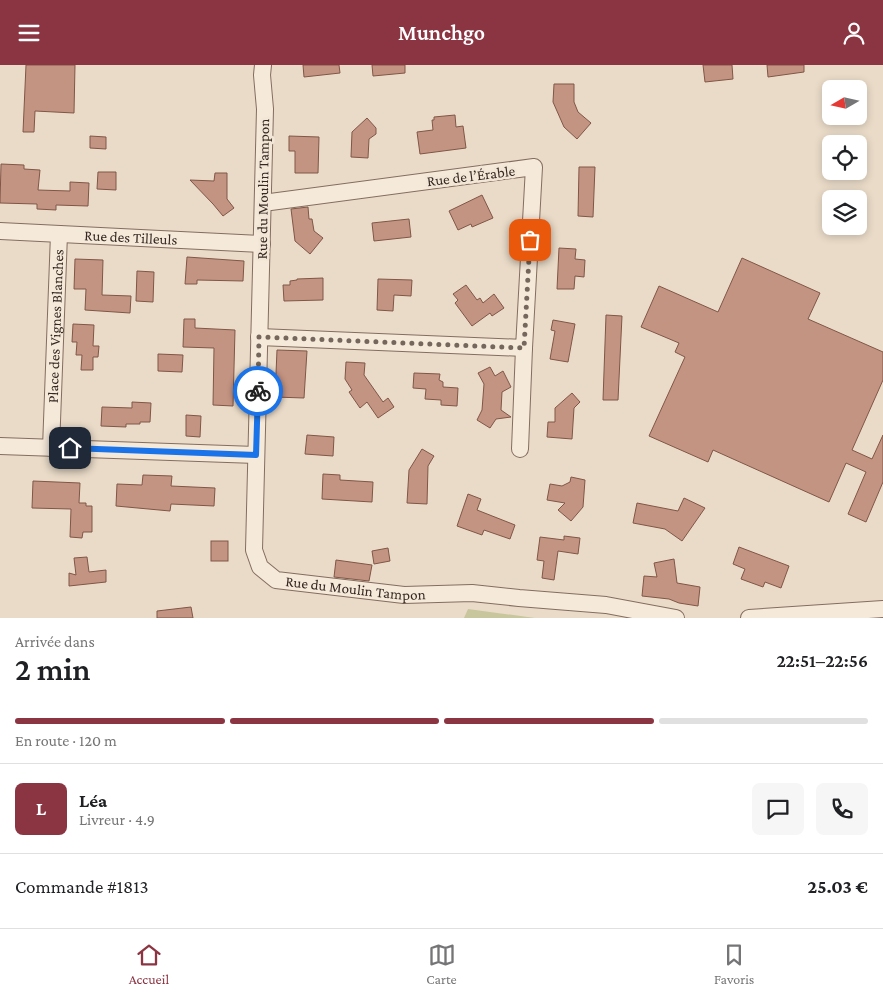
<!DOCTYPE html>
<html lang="fr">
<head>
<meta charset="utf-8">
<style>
  :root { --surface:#fff; --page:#f6f6f6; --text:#202124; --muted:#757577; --line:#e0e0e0; --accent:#8c3542 }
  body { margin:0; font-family:"Crimson Pro",serif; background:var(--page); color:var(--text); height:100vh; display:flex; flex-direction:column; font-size:19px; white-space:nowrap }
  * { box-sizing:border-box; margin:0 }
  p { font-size:16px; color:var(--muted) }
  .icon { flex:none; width:28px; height:28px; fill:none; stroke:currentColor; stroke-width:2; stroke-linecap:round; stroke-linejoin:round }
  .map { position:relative; height:553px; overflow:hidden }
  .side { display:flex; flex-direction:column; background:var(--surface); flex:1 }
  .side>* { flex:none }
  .needle { width:32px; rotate:261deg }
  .buttons { position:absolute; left:822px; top:15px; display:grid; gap:10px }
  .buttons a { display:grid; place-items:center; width:45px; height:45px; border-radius:8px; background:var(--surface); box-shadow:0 2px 8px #0003; font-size:25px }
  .pin { position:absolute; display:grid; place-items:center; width:42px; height:42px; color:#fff; margin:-21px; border-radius:10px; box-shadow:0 2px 8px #0006 }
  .courier { position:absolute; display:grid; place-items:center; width:50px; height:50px; margin:-25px; border:4px solid #1a73e8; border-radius:50%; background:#fff; color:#222; box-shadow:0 1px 6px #0007 }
  .summary em { font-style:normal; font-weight:600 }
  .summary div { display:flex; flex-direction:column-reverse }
  .summary { display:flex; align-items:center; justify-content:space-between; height:85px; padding:0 15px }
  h1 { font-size:32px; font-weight:600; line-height:38px }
  .bar { display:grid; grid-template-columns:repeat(4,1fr); gap:8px 5px; align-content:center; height:60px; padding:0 15px }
  .bar i { height:6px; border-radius:4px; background:var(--line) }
  .bar .selected { background:var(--accent) }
  .bar p { grid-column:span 4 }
  .line { display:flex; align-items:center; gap:12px; padding:0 15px; border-top:1px solid var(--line) }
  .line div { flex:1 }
  .round { display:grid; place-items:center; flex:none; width:52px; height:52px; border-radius:8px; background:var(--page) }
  header { display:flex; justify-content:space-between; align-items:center; height:65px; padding:0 15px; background:var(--accent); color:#fff; font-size:22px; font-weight:600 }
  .menu { display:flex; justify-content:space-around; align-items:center; height:70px; border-top:1px solid var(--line); background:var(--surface); font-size:14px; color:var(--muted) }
  .menu a { display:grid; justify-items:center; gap:2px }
  .menu .selected { color:var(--accent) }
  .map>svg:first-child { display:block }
  .green { fill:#c7c69d }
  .building { fill:#c49482; stroke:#805647 }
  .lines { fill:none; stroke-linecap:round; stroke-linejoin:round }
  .street-casing { stroke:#846d5f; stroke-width:18 }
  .street { stroke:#f5e9da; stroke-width:16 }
  .done { stroke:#75675b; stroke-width:5; stroke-dasharray:0 9 }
  .route { stroke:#1a73e8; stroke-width:6 }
  .labels { text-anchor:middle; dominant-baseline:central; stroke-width:5; stroke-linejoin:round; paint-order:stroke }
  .street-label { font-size:15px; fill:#362821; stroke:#f2e6d7 }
</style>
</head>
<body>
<header><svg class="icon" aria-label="menu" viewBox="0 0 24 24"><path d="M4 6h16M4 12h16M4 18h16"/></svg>Munchgo<svg class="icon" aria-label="person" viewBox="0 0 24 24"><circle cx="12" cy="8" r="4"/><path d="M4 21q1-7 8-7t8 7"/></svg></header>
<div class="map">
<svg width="883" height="553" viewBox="0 0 883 553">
  <rect width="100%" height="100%" fill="#eadbc8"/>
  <!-- green -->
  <path class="green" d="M468 544 535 553H464Z"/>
  <!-- building -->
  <g class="building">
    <path d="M26 0H75L74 48 35 46 34 67H23Z"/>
    <path d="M303 0H339L340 8 304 12Z"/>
    <path d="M372 0H405V8L373 11Z"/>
    <path d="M703 0H732L733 14 705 17Z"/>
    <path d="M767 0H804V7L768 12Z"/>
    <path d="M554 19H574V37L578 47 591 58 577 74 564 62 553 37Z"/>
    <path d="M455 50 456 62 463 61 466 83 420 89 417 67 433 65 432 55H434V52Z"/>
    <path d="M367 53 376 63V69L369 74 368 93 351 92 352 67Z"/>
    <path d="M90 71 106 72V84L90 83Z"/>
    <path d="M289 71 319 72 318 108H295V86H289Z"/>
    <path d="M1 99 24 100V104L40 105 38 125 70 126V117L89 118 88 141 56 140V145L37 144V139L0 138Z"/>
    <path d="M579 102H595L593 152 578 151Z"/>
    <path d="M98 107H116V125L97 124Z"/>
    <path d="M215 108H227V134L234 143 223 151 213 139 190 115 214 116Z"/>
    <path d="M482 130 493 153 472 162 471 159 458 165 449 146Z"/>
    <path d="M308 142 309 154H312L314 166 323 173 310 189 295 176 291 144Z"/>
    <path d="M409 154 411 172 374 176 372 158Z"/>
    <path d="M559 183 576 184 575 194 585 195 584 212 575 211 574 224H557Z"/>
    <path d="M187 192 244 196 243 216 197 215V219H185Z"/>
    <path d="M742 193 820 228 808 254 883 287V315L852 385 872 394 883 370V417L866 457 848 449 866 407 846 398 829 437 713 385 708 397 649 371 685 292 675 287 679 278 641 262 659 221 718 247Z"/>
    <path d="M75 194 103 195 102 230 131 231 130 248 85 245 86 224H74Z"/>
    <path d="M137 206 154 207 153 237 136 236Z"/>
    <path d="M323 213V235L284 236 283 220H290V216L297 215V214Z"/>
    <path d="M378 214 412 215 411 231 394 230 393 246 377 245Z"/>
    <path d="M466 220 477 235 480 233 483 238 494 229 504 243 492 251 490 248 472 261 455 238 458 235 453 229Z"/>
    <path d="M606 250 622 251 618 335H603Z"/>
    <path d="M184 254H195V263L235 265 233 341 213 340 214 283 183 282Z"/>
    <path d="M553 255 575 259 568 297 550 294 555 266 551 265Z"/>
    <path d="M73 259 94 260 93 281H99L98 292H93V305H81L82 290H76L77 277H72Z"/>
    <path d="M277 285 307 286 304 333 275 332Z"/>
    <path d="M158 289 183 290 182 307 158 306Z"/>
    <path d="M346 297 365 298 364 310 383 337 388 333 394 342 378 353 367 337 360 343 349 327 352 325 345 314Z"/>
    <path d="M490 302 495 311 503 306 511 322 502 327 501 345 511 352 496 354 490 363 477 355 482 345 484 319 478 308Z"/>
    <path d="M414 308 440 309 439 315 443 317V322L458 323 457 341 441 340V335L425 334 426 324 413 323Z"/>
    <path d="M572 328 580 337 574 343 572 374 547 372 548 357H555V343Z"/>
    <path d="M132 337 151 338 150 357H140V359H126V362L101 361 102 342 132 343Z"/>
    <path d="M186 350 201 351 200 372 186 371Z"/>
    <path d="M307 370 334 372 333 391 305 389Z"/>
    <path d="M422 384 434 391 428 401 427 439 407 438 409 405Z"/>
    <path d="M323 409 340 410V415L373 417 372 437 322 434Z"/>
    <path d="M143 410 172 411 171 421 215 423 214 441 171 439 170 446 116 441 117 419 142 420Z"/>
    <path d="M571 412 585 415 583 442 571 456 558 445 565 438 547 435 550 419 562 421 570 417Z"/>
    <path d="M33 416 80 418 79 438H86V441H92V467H83L82 473 70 472 71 444 32 443Z"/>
    <path d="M468 429 481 434 477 445 515 460 510 474 484 465 482 470 457 461Z"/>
    <path d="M684 433 705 443 682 476 665 464 633 458 637 438 678 446Z"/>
    <path d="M564 471 580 473 578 489 558 486 554 515 542 513 544 496 537 495 540 472 564 475Z"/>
    <rect x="211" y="476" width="17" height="20"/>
    <path d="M739 482 789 501 781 523 765 517 763 522 741 514 745 504 733 499Z"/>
    <path d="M388 483 390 496 374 499 372 486Z"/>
    <path d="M87 492 89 507 106 505V517L69 521V508L76 510 74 493Z"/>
    <path d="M674 494 677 518 700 522 698 541 679 538 669 534 642 531 644 511 657 512 654 498Z"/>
    <path d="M336 495 372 500 369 516 334 512Z"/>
    <path d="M191 542 193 553H157V546Z"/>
  </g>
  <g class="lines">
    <defs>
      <g id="street">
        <path id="s1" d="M263 0 262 10 265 44 254 485 260 502 276 515 404 530 472 528 519 533 606 540 676 553"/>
        <path id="s2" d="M0 166 262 179"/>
        <path d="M259 272 524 283 534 102 263 138"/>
        <path d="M0 381 256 390"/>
        <path id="s3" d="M51 383 59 169"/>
        <path d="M520 384 524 283"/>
        <path d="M749 553 883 544"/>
      </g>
    </defs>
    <!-- street casing -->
    <use href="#street" class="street-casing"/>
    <!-- street -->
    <use href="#street" class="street"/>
  </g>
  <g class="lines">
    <!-- done -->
    <path class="done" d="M258 326 259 272 524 283 530 175"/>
    <!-- route -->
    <path class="route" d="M70 383 256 390 258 326"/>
  </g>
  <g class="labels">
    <!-- street labels -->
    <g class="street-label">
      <text transform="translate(471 111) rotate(-7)">Rue de l’Érable</text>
      <text transform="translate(263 124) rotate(-89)">Rue du Moulin Tampon</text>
      <text stroke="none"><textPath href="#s2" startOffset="131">Rue des Tilleuls</textPath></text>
      <text stroke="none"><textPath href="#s3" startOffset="122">Place des Vignes Blanches</textPath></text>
      <text stroke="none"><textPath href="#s1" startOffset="604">Rue du Moulin Tampon</textPath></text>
    </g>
  </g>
</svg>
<div class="buttons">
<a><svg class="needle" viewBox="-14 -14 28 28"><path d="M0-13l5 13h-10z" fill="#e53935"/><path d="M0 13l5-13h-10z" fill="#757577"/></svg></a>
<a><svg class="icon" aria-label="locate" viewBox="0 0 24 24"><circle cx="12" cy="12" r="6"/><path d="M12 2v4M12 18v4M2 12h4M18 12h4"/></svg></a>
<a><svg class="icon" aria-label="layers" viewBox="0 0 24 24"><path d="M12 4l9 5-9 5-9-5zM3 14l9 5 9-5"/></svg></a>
</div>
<div class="pin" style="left:530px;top:175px;background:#ea580c"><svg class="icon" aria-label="bag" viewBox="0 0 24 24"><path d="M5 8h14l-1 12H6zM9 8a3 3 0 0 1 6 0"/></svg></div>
<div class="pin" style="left:70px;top:383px;background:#1f2937"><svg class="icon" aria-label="home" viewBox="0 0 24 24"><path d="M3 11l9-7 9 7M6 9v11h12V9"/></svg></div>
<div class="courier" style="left:258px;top:326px"><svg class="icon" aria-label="bike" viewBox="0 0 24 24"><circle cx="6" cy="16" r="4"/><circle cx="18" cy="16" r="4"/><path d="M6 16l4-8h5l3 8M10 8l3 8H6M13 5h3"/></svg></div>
</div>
<section class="side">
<div class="summary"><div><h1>2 min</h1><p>Arrivée dans</p></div><em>22:51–22:56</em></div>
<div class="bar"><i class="selected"></i><i class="selected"></i><i class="selected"></i><i></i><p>En route · 120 m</p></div>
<div class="line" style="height:90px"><b class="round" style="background:var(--accent);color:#fff">L</b><div><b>Léa</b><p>Livreur · 4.9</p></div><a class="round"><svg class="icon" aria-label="chat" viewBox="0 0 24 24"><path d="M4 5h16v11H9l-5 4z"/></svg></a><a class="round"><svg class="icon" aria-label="phone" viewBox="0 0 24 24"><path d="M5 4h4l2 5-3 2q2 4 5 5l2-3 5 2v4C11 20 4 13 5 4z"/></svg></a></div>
<div class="line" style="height:65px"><div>Commande #1813</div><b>25.03 €</b></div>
</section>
<nav class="menu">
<a class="selected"><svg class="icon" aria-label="home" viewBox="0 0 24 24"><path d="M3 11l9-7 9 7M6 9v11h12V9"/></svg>Accueil</a>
<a><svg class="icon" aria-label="map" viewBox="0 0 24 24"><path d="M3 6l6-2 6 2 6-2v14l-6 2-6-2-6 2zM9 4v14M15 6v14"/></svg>Carte</a>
<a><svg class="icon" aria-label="saved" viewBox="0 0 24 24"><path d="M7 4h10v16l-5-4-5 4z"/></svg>Favoris</a>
</nav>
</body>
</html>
